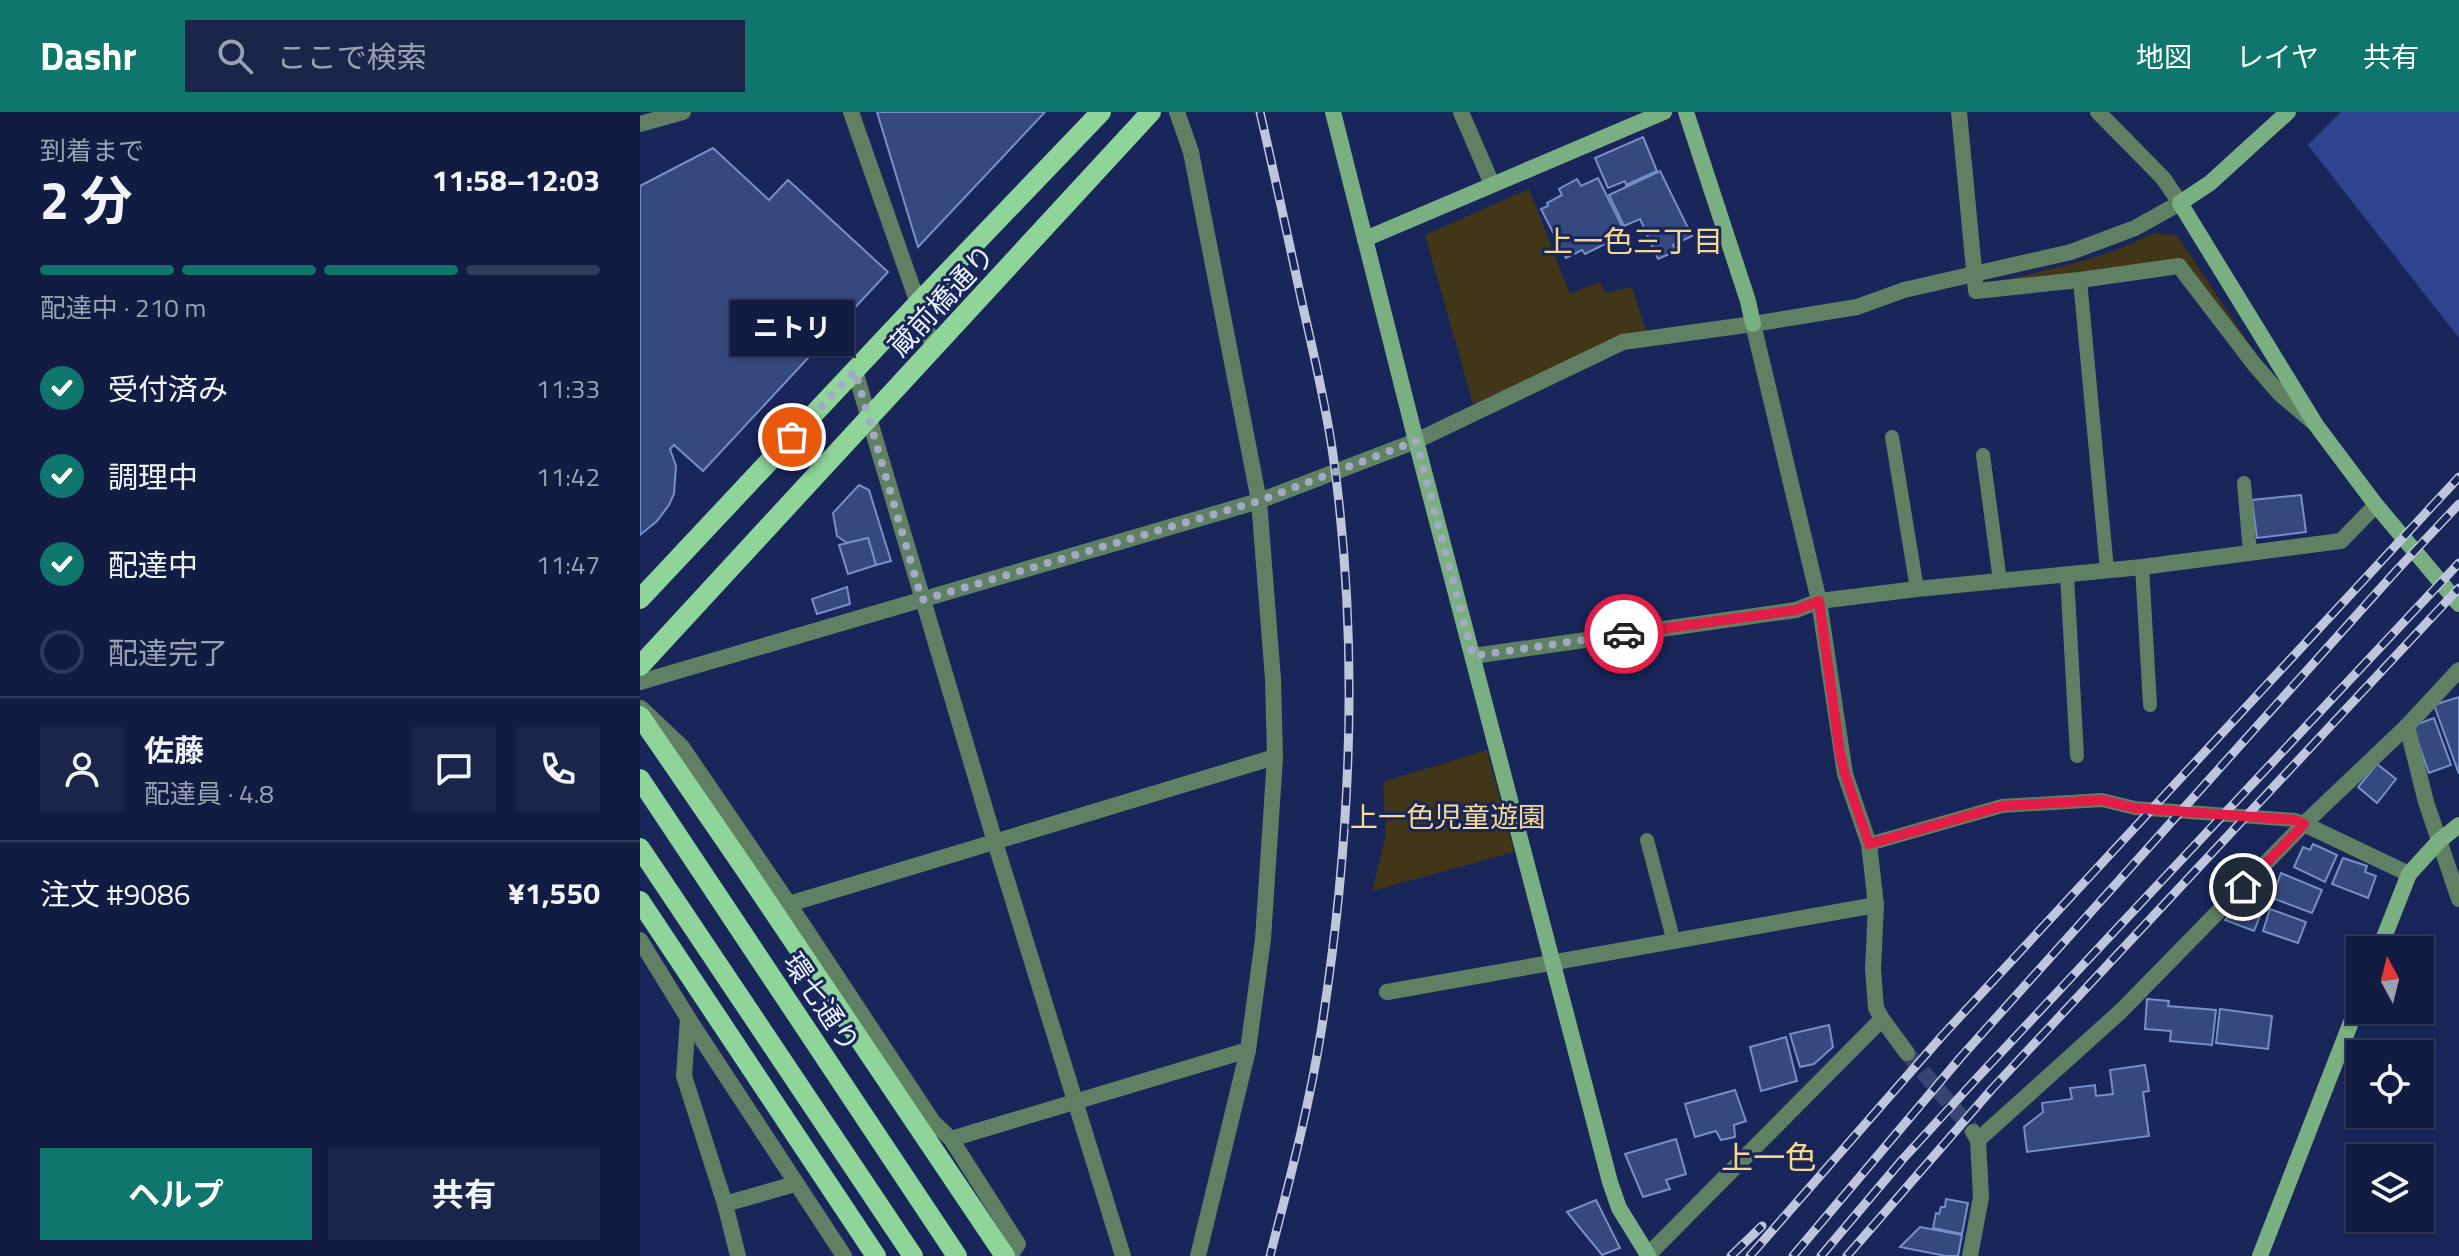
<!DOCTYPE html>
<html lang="ja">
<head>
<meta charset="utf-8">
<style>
  :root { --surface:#121c43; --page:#1b254a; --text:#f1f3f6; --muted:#9ca1b2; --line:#313a5c; --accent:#0f766e }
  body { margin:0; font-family:"Titillium Web","Noto Sans JP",sans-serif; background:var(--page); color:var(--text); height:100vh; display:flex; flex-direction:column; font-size:30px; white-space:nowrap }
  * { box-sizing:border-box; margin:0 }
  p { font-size:26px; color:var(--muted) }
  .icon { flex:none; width:44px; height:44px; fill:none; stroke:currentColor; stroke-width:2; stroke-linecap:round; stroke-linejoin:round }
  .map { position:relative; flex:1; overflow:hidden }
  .details { display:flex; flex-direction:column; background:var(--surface); width:640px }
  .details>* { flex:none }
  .needle { width:52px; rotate:353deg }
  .tools { position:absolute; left:1706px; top:824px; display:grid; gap:16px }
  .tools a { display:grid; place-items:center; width:88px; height:88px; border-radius:0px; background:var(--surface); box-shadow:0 2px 6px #0004,0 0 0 2px var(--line); font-size:40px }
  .pin { position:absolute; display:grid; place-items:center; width:68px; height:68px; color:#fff; margin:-34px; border:4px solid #fff; border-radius:50%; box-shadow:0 2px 8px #0007 }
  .courier { position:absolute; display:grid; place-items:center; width:80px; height:80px; margin:-40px; border:6px solid #e11d48; border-radius:50%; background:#fff; color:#222; box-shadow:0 2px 10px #0007 }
  .bubble { position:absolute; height:56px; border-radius:0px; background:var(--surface); box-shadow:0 2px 6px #0004,0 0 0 2px var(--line); font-size:26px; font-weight:700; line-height:56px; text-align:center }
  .headline em { font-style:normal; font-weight:700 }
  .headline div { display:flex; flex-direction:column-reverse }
  .headline { display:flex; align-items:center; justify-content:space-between; height:136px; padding:0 40px }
  h1 { font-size:52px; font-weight:700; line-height:60px }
  .bar { display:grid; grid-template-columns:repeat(4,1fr); gap:12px 8px; align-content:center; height:96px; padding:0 40px }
  .bar i { height:10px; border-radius:6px; background:var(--line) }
  .bar .selected { background:var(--accent) }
  .bar p { grid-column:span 4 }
  .line { display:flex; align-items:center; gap:20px; padding:0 40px; border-top:2px solid var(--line) }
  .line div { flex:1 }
  .round { display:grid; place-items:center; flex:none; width:84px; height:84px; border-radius:0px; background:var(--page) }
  ol { padding:0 40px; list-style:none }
  li { display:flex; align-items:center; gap:24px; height:88px }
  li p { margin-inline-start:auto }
  li .icon { padding:8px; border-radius:50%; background:var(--accent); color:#fff; stroke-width:4 }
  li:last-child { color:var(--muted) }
  li i { width:44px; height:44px; border:4px solid var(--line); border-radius:50% }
  .action { display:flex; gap:16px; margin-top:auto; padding:16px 40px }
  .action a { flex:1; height:92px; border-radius:0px; background:var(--accent); color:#fff; font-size:32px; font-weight:700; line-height:92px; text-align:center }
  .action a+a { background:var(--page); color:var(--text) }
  header { display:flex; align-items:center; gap:48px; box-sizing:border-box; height:112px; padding:0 40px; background:var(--accent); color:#fff }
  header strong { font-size:38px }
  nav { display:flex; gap:44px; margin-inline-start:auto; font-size:28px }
  .search { width:560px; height:72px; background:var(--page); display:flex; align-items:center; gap:20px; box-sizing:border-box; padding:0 28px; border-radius:0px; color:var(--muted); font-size:30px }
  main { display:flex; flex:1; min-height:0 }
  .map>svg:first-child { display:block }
  .green { fill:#423618 }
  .water { fill:#2e4490 }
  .pier { fill:#182659 }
  .building { fill:#36497e; stroke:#788ec9; stroke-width:2 }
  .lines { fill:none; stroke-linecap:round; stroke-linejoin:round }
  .street-tunnel { stroke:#384472; stroke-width:16; stroke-dasharray:16 8; stroke-linecap:butt }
  .lane { stroke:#5f8063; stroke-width:14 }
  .street { stroke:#5f8063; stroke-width:16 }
  .secondary { stroke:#7aaf81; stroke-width:16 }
  .primary { stroke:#8fd499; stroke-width:20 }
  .rail-casing { stroke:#bfc6db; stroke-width:9 }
  .rail { stroke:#182659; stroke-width:6; stroke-dasharray:18; stroke-linecap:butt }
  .done { stroke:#a2aac4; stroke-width:8; stroke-dasharray:0 14.4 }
  .route { stroke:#e11d48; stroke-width:10 }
  .labels { text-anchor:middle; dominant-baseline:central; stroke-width:6; stroke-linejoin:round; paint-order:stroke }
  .street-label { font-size:28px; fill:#ecf1fe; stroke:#182659 }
  .park-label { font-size:28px; fill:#f7da93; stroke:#182659 }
  .neighbourhood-label { font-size:30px; fill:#f6d78c; stroke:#182659 }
  .quarter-label { font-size:32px; fill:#f6d78c; stroke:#182659 }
</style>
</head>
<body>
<header>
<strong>Dashr</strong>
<div class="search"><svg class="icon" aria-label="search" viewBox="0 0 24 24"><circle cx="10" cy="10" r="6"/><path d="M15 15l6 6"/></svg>ここで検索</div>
<nav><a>地図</a><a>レイヤ</a><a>共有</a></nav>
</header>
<main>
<section class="details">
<div class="headline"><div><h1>2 分</h1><p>到着まで</p></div><em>11:58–12:03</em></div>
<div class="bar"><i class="selected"></i><i class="selected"></i><i class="selected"></i><i></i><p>配達中 · 210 m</p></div>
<ol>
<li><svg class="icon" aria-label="check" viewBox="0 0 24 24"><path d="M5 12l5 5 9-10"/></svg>受付済み<p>11:33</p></li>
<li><svg class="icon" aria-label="check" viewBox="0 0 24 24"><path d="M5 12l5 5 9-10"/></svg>調理中<p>11:42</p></li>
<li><svg class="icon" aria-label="check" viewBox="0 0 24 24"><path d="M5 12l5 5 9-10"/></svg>配達中<p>11:47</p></li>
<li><i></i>配達完了</li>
</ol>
<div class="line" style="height:144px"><a class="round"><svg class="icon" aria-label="person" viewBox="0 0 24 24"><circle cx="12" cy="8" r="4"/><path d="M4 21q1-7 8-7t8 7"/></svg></a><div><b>佐藤</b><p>配達員 · 4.8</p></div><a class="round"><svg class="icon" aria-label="chat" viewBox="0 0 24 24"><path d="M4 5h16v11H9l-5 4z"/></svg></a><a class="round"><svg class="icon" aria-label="phone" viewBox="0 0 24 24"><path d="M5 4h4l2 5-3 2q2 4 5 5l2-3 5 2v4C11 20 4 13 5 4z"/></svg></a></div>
<div class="line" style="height:104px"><div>注文 #9086</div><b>¥1,550</b></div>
<div class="action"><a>ヘルプ</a><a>共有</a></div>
</section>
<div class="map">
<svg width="1819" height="1144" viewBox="0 0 1819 1144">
  <rect width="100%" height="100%" fill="#182659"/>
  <!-- green -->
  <g class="green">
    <path d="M889 77 930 182 960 170 965 181 992 175 1007 222 979 227 833 292 785 123Z"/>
    <path d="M1513 121 1537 123 1619 247 1616 249 1542 146 1439 162 1351 171C1406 158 1463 148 1513 121Z"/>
    <path d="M847 638 874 740 732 779 746 722 743 670Z"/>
  </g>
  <!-- water -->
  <path class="water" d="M1642 0H1819V226Z"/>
  <!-- pier -->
  <path class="pier" d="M1638 0H1701L1665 36Z"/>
  <!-- building -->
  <g class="building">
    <path d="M237 0H405L278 135Z"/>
    <path d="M1003 25 1017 59 986 73 985 69 968 76 955 46Z"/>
    <path d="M73 36 129 88 148 68 248 160 63 359 34 333 30 337 36 354 34 382 29 393 17 409 0 423V74Z"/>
    <path d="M1020 59 1052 124 1033 133 1036 139 1018 147 1000 107 984 114 969 83Z"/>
    <path d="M958 66 983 116 969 123 971 129 945 142 942 138 926 146 901 97 908 94 907 91 922 83 919 77 937 67 941 74Z"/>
    <path d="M219 373 229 378 251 449 236 453 228 426 207 431 197 424 193 401Z"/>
    <path d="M1661 383 1666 420 1617 426 1612 388Z"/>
    <path d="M228 426 236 453 208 462 199 433Z"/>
    <path d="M207 475 210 492 177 502 172 487Z"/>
    <path d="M1819 585V662L1794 593Z"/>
    <path d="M1794 606 1811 653 1789 661 1772 614Z"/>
    <path d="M1737 652 1756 667 1737 691 1718 675Z"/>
    <path d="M1673 732 1697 743 1685 770 1654 755 1663 735 1670 738Z"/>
    <path d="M1703 746 1727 754 1725 760 1736 764 1728 786 1692 772Z"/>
    <path d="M1641 761 1682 778 1672 801 1632 786Z"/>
    <path d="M1605 786 1624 794 1614 819 1585 808Z"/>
    <path d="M1630 797 1666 810 1658 831 1623 819Z"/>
    <path d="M1507 887 1529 889 1528 894 1576 898 1572 933 1530 929 1531 919 1505 917Z"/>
    <path d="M1580 897 1632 904 1628 937 1576 931Z"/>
    <path d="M1189 913 1193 935 1174 952 1160 955 1150 922Z"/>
    <path d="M1146 925 1157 969 1121 979 1110 935Z"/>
    <path d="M1505 953 1509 979 1503 980 1509 1024 1387 1040 1384 1015 1403 1000 1402 991 1432 987 1430 976 1455 973 1456 984 1473 982 1470 958Z"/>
    <path d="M1095 978 1106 1009 1094 1013 1095 1025 1081 1028 1076 1019 1055 1025 1045 992Z"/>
    <path d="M1036 1027 1046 1062 1026 1068 1030 1077 1003 1085 985 1042Z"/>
    <path d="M1306 1087 1328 1091 1322 1122 1293 1116 1296 1101 1299 1102 1301 1095H1305Z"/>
    <path d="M956 1088 980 1136 962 1143 927 1100Z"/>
    <path d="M1280 1115 1322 1123 1318 1144H1306L1260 1135Z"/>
  </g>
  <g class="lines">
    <!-- street-tunnel -->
    <path class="street-tunnel" d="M1267 941 1333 1019"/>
    <!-- lane -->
    <g class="lane">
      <path d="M1440 168 1467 458"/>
      <path d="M1252 325 1277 477"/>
      <path d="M1343 343 1360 469"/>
      <path d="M1604 371 1610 441"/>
      <path d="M1502 455 1510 593"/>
      <path d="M1427 463 1437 644"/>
      <path d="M1007 728 1034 830"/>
      <path d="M1229 732 1362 694 1462 688 1495 696 1655 708 1664 712"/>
    </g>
    <!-- street -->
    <g class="street">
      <path d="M211 0 294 237"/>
      <path d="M537 0 551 40 619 389 633 567 635 645 623 827 608 938 558 1144"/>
      <path d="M821 0 852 72"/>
      <path d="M1319 0 1336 179 1440 168 1539 154 1614 252 1640 282 1673 310"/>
      <path d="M0 12 43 0"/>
      <path d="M215 259 355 730 483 1144"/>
      <path d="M833 544 1156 498 1179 489 1277 477 1502 455 1701 429 1736 393"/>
      <path d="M0 570 619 389 776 329 983 230 1113 212 1217 195 1264 178 1431 140 1495 116 1540 91 1523 66 1458 0"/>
      <path d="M1 596 42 635 149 792 293 1010 311 1027 378 1132 370 1144"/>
      <path d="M1767 614 1786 690 1819 787"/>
      <path d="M1664 712 1769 762"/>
      <path d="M149 792 635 645"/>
      <path d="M0 828 48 906 204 1144"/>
      <path d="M747 880 1236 793"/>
      <path d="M48 906 44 964 85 1092 98 1144"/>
      <path d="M1242 907 1267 941"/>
      <path d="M311 1027 608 938"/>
      <path d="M1338 1028 1481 899 1664 712 1767 614 1819 558"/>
      <path d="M85 1092 155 1072"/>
      <path d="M1007 1144 1242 907 1236 896 1233 857 1236 793 1229 732 1205 662 1179 489 1113 212"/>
      <path d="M1330 1144 1341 1085 1338 1028 1333 1020"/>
    </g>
    <!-- secondary -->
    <g class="secondary">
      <path d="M693 0 776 329 970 1070 979 1096 1008 1143"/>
      <path d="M1046 0 1108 189 1113 212"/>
      <path d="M1648 0 1570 71 1540 91 1676 313 1736 393 1819 492"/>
      <path d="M725 127 1024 0"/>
      <path d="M1739 838 1769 762 1799 729 1819 713"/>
      <path d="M1620 1144 1720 887"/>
    </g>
    <!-- primary -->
    <g class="primary">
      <path d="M0 487 278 191 461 0"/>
      <path d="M0 554 511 0"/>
      <path d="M0 604 105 757 365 1144"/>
      <path d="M0 667 317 1144"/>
      <path d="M0 736 273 1144"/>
      <path d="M0 789 236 1144"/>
    </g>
    <defs>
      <g id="rail">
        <path d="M620 0C635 65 649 130 663 195 674 244 686 293 693 343 720 534 711 730 681 920 669 996 649 1070 630 1144"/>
        <path d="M1091 1144 1122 1114"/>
        <path d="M1110 1144 1302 924 1819 365"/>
        <path d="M1153 1144 1321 945 1756 459 1819 392"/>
        <path d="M1181 1144 1262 1048 1338 965 1819 451"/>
        <path d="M1207 1144 1352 977 1819 476"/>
      </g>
    </defs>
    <!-- rail casing -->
    <use href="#rail" class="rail-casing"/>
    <!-- rail -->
    <use href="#rail" class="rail"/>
  </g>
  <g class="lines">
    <!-- done -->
    <path class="done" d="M152 325 215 259 282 488 619 389 776 329 833 544 984 522"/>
    <!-- route -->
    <path class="route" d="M984 522 1156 498 1179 489 1200 641 1205 662 1229 732 1362 694 1462 688 1495 696 1655 708 1664 712 1603 775"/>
  </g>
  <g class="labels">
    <!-- street labels -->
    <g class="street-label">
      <text transform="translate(301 188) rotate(-47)">蔵前橋通り</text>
      <text transform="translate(182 890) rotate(56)">環七通り</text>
    </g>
    <!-- park labels -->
    <g class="park-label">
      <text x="808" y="704">上一色児童遊園</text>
    </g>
    <!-- neighbourhood labels -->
    <g class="neighbourhood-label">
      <text x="993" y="129">上一色三丁目</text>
    </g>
    <!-- quarter labels -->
    <g class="quarter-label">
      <text x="1129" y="1045">上一色</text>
    </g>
  </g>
</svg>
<div class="tools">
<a><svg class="needle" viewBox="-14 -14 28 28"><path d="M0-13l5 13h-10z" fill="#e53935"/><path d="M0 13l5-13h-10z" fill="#9ca1b2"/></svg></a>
<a><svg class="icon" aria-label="locate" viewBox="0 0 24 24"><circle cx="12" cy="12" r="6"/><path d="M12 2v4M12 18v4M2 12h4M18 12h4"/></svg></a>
<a><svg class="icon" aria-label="layers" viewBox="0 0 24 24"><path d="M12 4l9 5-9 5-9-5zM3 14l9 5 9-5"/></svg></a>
</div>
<div class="pin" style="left:152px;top:325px;background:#ea580c"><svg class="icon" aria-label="bag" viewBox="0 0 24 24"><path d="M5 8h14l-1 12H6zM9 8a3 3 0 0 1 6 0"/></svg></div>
<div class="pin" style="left:1603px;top:775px;background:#1f2937"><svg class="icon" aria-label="home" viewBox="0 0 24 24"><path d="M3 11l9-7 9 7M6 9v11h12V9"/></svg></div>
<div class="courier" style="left:984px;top:522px"><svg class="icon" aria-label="car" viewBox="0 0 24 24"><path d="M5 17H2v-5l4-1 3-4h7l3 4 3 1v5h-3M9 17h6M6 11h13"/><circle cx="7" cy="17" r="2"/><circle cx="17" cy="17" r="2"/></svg></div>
<div class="bubble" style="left:90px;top:188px;width:124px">ニトリ</div>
</div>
</main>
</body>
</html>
